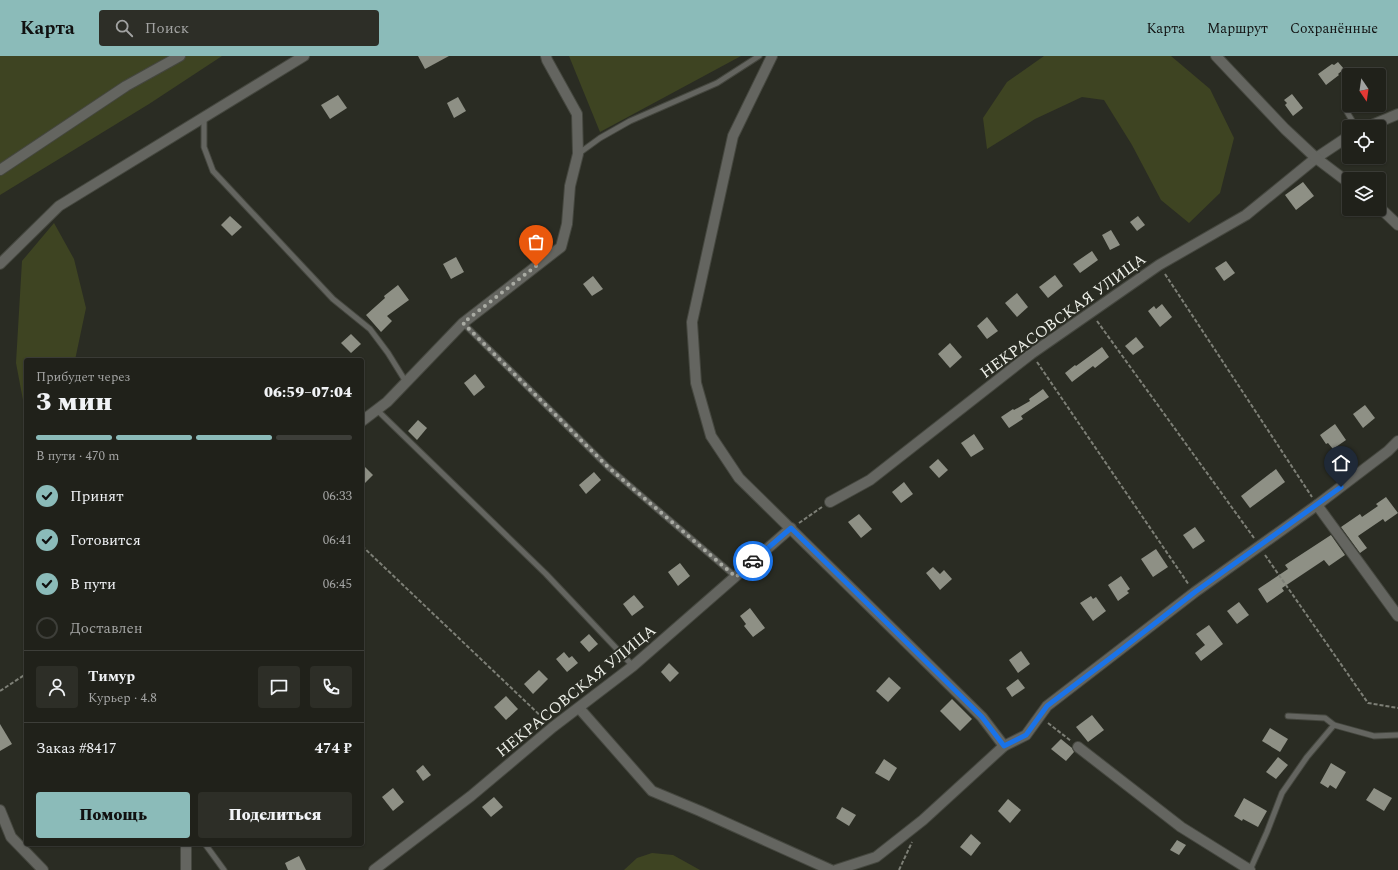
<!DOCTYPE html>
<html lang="ru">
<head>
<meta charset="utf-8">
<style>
  :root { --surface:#20211a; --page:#2d2e27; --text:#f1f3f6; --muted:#a2a3a2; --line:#3d3e39; --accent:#8bbbb9 }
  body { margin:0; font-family:Spectral,serif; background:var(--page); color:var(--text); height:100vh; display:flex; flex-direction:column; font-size:15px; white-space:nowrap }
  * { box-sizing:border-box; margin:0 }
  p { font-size:13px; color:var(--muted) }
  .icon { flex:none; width:22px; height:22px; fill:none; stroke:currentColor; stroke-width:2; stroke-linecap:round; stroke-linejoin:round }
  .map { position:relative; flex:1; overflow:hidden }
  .sheet { position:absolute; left:24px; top:302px; width:340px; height:488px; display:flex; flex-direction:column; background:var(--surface); border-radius:4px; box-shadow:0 1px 3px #0004,0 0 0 1px var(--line) }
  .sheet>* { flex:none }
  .needle { width:26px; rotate:167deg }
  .buttons { position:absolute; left:1342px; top:12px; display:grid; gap:8px }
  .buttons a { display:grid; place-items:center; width:44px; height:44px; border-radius:4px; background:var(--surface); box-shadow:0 1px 3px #0004,0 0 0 1px var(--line); font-size:20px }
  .pin { position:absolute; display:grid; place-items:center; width:34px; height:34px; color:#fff; margin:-41px -17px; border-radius:50% 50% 50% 0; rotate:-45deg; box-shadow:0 0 4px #0007 }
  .pin .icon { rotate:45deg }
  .courier { position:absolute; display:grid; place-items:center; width:40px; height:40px; margin:-20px; border:3px solid #1a73e8; border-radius:50%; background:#fff; color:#222; box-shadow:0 1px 5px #0007 }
  .headline em { font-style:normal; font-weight:800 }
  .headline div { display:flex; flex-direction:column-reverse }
  .headline { display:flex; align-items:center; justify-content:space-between; height:68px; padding:0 12px }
  h1 { font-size:26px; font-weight:800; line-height:30px }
  .bar { display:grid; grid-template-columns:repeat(4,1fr); gap:6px 4px; align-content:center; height:48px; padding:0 12px }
  .bar i { height:5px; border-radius:3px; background:var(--line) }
  .bar .on { background:var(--accent) }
  .bar p { grid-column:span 4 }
  .line { display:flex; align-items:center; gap:10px; padding:0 12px; border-top:1px solid var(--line) }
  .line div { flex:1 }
  .round { display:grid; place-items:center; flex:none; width:42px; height:42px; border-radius:4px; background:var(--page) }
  ol { padding:0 12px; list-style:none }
  li { display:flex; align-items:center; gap:12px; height:44px }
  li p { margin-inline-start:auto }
  li .icon { padding:4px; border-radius:50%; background:var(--accent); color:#111; stroke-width:4 }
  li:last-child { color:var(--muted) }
  li i { width:22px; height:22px; border:2px solid var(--line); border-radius:50% }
  .button { display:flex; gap:8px; margin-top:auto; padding:8px 12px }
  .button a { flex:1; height:46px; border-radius:4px; background:var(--accent); color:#111; font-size:16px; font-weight:800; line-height:46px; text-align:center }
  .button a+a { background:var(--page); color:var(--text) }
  header { display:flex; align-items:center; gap:24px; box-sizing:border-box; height:56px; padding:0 20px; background:var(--accent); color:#111 }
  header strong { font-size:19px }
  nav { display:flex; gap:22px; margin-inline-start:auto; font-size:14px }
  .search { width:280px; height:36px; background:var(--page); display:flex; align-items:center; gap:10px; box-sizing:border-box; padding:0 14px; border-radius:4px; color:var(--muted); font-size:15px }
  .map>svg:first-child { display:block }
  .green { fill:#3e4422 }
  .building { fill:#8e9085 }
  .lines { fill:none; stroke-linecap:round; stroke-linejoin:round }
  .service-casing { stroke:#45473f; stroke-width:7 }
  .minor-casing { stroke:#45473f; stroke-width:12 }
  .tertiary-casing { stroke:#45473f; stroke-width:12 }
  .path { stroke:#7d7f76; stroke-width:2; stroke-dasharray:4 2; stroke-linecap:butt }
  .service { stroke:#646560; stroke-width:5 }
  .minor { stroke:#646560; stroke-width:10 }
  .tertiary { stroke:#646560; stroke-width:10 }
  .done { stroke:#a9aba3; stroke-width:4; stroke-dasharray:0 7.2 }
  .route { stroke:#1a73e8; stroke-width:5 }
  .labels { text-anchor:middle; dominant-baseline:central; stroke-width:4; stroke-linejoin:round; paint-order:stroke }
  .street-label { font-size:16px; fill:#edefe8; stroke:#2a2c23 }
</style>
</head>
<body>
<header>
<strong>Карта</strong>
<div class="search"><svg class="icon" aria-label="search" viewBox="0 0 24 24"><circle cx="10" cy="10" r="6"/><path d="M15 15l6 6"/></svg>Поиск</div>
<nav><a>Карта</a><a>Маршрут</a><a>Сохранённые</a></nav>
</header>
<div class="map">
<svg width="1398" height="814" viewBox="0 0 1398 814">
  <rect width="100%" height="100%" fill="#2a2c23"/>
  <!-- green -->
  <g class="green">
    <path d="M0 0H222L149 48 0 139Z"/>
    <path d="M569 0H741L600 76Z"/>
    <path d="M1044 0H1171L1210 33 1234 82 1220 137 1189 167 1161 144 1132 89 1104 44 1082 41 1035 63 987 93 983 62 1007 26Z"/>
    <path d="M54 167 74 203 86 252 75 304H26V360L16 307 22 205Z"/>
    <path d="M652 797 673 799 700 814H624L637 802Z"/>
  </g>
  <!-- building -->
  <g class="building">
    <path d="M418 0H449L425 13Z"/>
    <path d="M1338 6 1344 13 1338 18 1339 19 1326 29 1318 18 1332 8 1334 9Z"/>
    <path d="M1292 38 1303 52 1293 60 1285 49 1287 47 1284 44Z"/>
    <path d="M338 39 347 52 330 63 321 49Z"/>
    <path d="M458 41 466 55 454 62 447 47Z"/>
    <path d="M1303 126 1314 140 1296 154 1285 139Z"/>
    <path d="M230 160 242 171 232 180 221 169Z"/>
    <path d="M1138 160 1145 169 1137 175 1130 166Z"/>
    <path d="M1111 174 1120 189 1110 194 1102 179Z"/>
    <path d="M1092 195 1098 204 1080 217 1073 208Z"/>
    <path d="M456 201 464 216 451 223 443 208Z"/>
    <path d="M1226 205 1235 217 1224 225 1215 212Z"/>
    <path d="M1055 219 1063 230 1048 242 1039 231Z"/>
    <path d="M593 220 603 233 592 240 583 228Z"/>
    <path d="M398 229 409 244 387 260 392 265 381 276 366 259 385 242 384 240Z"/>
    <path d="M1017 237 1028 251 1017 261 1005 247Z"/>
    <path d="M1162 248 1172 261 1160 271 1148 255 1154 250 1156 253Z"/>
    <path d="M987 261 998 275 987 283 977 270Z"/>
    <path d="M351 278 361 288 351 297 341 287Z"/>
    <path d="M1136 281 1144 291 1133 299 1125 290Z"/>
    <path d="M950 287 962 301 950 312 938 298Z"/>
    <path d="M1102 291 1109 301 1095 312 1093 310 1072 326 1065 317 1075 309 1076 310Z"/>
    <path d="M475 318 485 331 474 340 464 327Z"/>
    <path d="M1043 333 1049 341 1021 360 1023 363 1009 372 1001 361 1013 353 1014 354 1030 345 1029 343Z"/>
    <path d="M1365 349 1375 362 1363 372 1353 358Z"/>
    <path d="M418 364 427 372 417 384 408 375Z"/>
    <path d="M1335 368 1346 384 1333 393 1328 387 1326 388 1320 379Z"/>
    <path d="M974 378 984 393 971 401 961 387Z"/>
    <path d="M938 403 948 414 939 422 929 411Z"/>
    <path d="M362 408 373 419 362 430Z"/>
    <path d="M1276 413 1285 426 1250 452 1241 440Z"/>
    <path d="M594 416 601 424 586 438 579 429Z"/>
    <path d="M904 426 913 438 901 447 892 436Z"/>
    <path d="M1386 441 1398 457 1385 466 1383 463 1358 480 1367 492 1360 497 1341 471 1360 458 1362 461 1378 450 1376 448Z"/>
    <path d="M859 458 872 473 861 482 848 466Z"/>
    <path d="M1195 471 1205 485 1193 493 1183 479Z"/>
    <path d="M1331 479 1345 499 1329 510 1324 504 1282 532 1284 535 1267 547 1258 533 1288 513 1285 509Z"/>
    <path d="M1156 493 1168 511 1153 521 1141 503Z"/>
    <path d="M680 507 690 520 678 530 668 516Z"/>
    <path d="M933 511 940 518 944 514 952 523 940 534 926 517Z"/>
    <path d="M1121 520 1130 533 1127 535 1129 537 1118 545 1108 529Z"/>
    <path d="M634 539 644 551 632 560 623 548Z"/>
    <path d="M1091 540 1093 543 1096 541 1106 555 1093 565 1080 547Z"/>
    <path d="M1239 546 1249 559 1237 568 1227 555Z"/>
    <path d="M750 552 765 572 753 581 744 570 746 568 740 560Z"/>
    <path d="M1209 569 1223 588 1201 605 1195 597 1205 589 1196 578Z"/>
    <path d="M589 578 598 588 589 596 580 586Z"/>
    <path d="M1021 595 1030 608 1018 617 1009 604Z"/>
    <path d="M564 596 569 602 572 600 578 607 567 616 556 603Z"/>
    <path d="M669 607 679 617 670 626 661 616Z"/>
    <path d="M539 614 548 623 533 638 524 628Z"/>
    <path d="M889 621 901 632 888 646 876 635Z"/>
    <path d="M1018 623 1025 632 1012 641 1006 632Z"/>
    <path d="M506 640 518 653 506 664 494 651Z"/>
    <path d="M952 643 972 663 960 675 940 655Z"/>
    <path d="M1092 659 1104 674 1088 686 1076 671Z"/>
    <path d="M0 668 12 688 0 695Z"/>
    <path d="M1270 672 1288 683 1280 696 1262 685Z"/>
    <path d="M1061 683 1072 692 1074 696 1066 705 1051 693Z"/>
    <path d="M1278 701 1288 709 1276 723 1266 716Z"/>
    <path d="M884 703 897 712 889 725 875 717Z"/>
    <path d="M1331 707 1346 716 1336 733 1330 729 1328 732 1320 727Z"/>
    <path d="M423 709 431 719 423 725 416 715Z"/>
    <path d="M393 732 404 746 393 755 382 741Z"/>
    <path d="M1374 732 1392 742 1384 755 1366 744Z"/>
    <path d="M494 741 503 751 491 761 482 751Z"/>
    <path d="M1244 742 1267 755 1258 771 1243 763 1242 765 1234 760Z"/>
    <path d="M1008 743 1021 754 1010 767 998 755Z"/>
    <path d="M842 751 856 759 849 770 836 762Z"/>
    <path d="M971 778 981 787 971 800 960 791Z"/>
    <path d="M1177 784 1186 789 1179 799 1170 794Z"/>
    <path d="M299 800 306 814H288L285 807Z"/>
  </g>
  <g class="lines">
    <defs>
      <g id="service">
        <path d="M1345 41 1347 56 1356 71"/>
        <path d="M204 61V91L213 115 333 243 370 273 388 297 406 326"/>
        <path d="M578 98 600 82 630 65 717 27 759 0"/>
        <path d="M463 267 608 411 736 521"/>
        <path d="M377 354 546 518 633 610"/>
        <path d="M1288 660 1325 662 1334 669"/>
        <path d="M205 788 224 814"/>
        <path d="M1250 814 1267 776 1282 737 1307 701 1334 669 1374 680 1398 679"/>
      </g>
      <g id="minor">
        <path d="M772 0 733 80 692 266 696 327 711 380 739 422 982 661 1004 690"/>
        <path d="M1367 71 1398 58"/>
        <path d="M0 114 126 30 180 0"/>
        <path d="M0 208 59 150 304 0"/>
        <path d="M362 365 387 346 463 267 561 191 567 168 570 130 578 98 577 58 547 4 546 0"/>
        <path d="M830 446 870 424 1031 298 1159 209 1246 159 1316 102 1349 80"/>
        <path d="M1317 449 1398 560"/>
        <path d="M579 652 652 735 700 755 831 814"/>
        <path d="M1078 691 1181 771 1250 814"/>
        <path d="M0 754 11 781 43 814"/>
        <path d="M186 788V814"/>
        <path d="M374 814 471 740 553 671 633 610 791 472"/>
        <path d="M836 814 876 801 923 764 1004 690 1026 679 1047 650 1195 536 1317 449 1388 395 1398 385"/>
      </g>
      <g id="tertiary">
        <path d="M1216 0 1285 73 1316 102 1349 127"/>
        <path d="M1379 151 1398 169"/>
      </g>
    </defs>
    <!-- service casing -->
    <use href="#service" class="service-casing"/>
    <!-- minor casing -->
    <use href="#minor" class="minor-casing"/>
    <!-- tertiary casing -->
    <use href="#tertiary" class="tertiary-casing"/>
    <!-- path -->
    <g class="path">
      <path d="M1165 218 1312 441"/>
      <path d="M1097 265 1254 482"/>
      <path d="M1037 306 1189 529"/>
      <path d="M799 467 822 451"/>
      <path d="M362 490 546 665"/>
      <path d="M1265 499 1368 647 1398 652"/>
      <path d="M0 635 26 618"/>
      <path d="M1048 667 1071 685"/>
      <path d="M899 814 912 786"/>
    </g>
    <!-- service -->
    <use href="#service" class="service"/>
    <!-- minor -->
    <use href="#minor" class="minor"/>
    <!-- tertiary -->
    <use href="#tertiary" class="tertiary"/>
  </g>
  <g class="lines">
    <!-- done -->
    <path class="done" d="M536 210 463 267 608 411 736 521 753 505"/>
    <!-- route -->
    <path class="route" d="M753 505 791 472 982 661 1004 690 1026 679 1047 650 1117 597 1195 536 1341 431"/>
  </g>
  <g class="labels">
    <!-- street labels -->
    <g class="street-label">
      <text transform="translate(1063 260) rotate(-36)">НЕКРАСОВСКАЯ УЛИЦА</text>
      <text transform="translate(576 635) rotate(-39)">НЕКРАСОВСКАЯ УЛИЦА</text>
    </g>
  </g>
</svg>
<div class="buttons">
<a><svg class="needle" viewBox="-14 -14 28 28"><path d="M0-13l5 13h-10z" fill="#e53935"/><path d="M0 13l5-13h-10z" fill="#a2a3a2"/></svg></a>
<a><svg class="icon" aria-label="locate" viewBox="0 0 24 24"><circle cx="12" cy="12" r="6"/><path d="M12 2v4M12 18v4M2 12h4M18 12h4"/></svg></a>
<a><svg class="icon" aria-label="layers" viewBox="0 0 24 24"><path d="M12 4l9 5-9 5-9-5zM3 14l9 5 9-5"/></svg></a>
</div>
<div class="pin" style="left:536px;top:210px;background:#ea580c"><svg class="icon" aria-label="bag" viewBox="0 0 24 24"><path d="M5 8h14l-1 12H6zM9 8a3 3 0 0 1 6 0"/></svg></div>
<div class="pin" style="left:1341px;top:431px;background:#1f2937"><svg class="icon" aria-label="home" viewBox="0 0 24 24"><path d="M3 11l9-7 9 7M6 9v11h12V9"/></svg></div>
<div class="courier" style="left:753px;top:505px"><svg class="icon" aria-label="car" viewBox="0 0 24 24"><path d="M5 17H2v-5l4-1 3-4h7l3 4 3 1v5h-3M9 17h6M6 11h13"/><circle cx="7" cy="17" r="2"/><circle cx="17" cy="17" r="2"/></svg></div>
<section class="sheet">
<div class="headline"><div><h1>3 мин</h1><p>Прибудет через</p></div><em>06:59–07:04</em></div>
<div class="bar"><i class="on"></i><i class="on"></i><i class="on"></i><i></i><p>В пути · 470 m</p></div>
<ol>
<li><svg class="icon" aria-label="check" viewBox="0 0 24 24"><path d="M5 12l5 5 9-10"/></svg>Принят<p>06:33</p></li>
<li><svg class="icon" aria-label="check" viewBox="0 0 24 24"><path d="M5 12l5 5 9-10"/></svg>Готовится<p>06:41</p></li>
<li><svg class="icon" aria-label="check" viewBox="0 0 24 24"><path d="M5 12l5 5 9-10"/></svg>В пути<p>06:45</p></li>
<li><i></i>Доставлен</li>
</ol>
<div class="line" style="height:72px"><a class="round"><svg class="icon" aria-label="person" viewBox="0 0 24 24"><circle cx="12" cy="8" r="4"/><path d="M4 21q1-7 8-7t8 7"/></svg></a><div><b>Тимур</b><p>Курьер · 4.8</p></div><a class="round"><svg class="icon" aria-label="chat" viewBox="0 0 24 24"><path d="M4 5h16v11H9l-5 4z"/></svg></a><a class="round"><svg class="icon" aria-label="phone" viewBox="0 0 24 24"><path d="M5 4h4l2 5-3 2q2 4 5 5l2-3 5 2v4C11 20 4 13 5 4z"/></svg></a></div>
<div class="line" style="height:52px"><div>Заказ #8417</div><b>474 ₽</b></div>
<div class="button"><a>Помощь</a><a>Поделиться</a></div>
</section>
</div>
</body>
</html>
